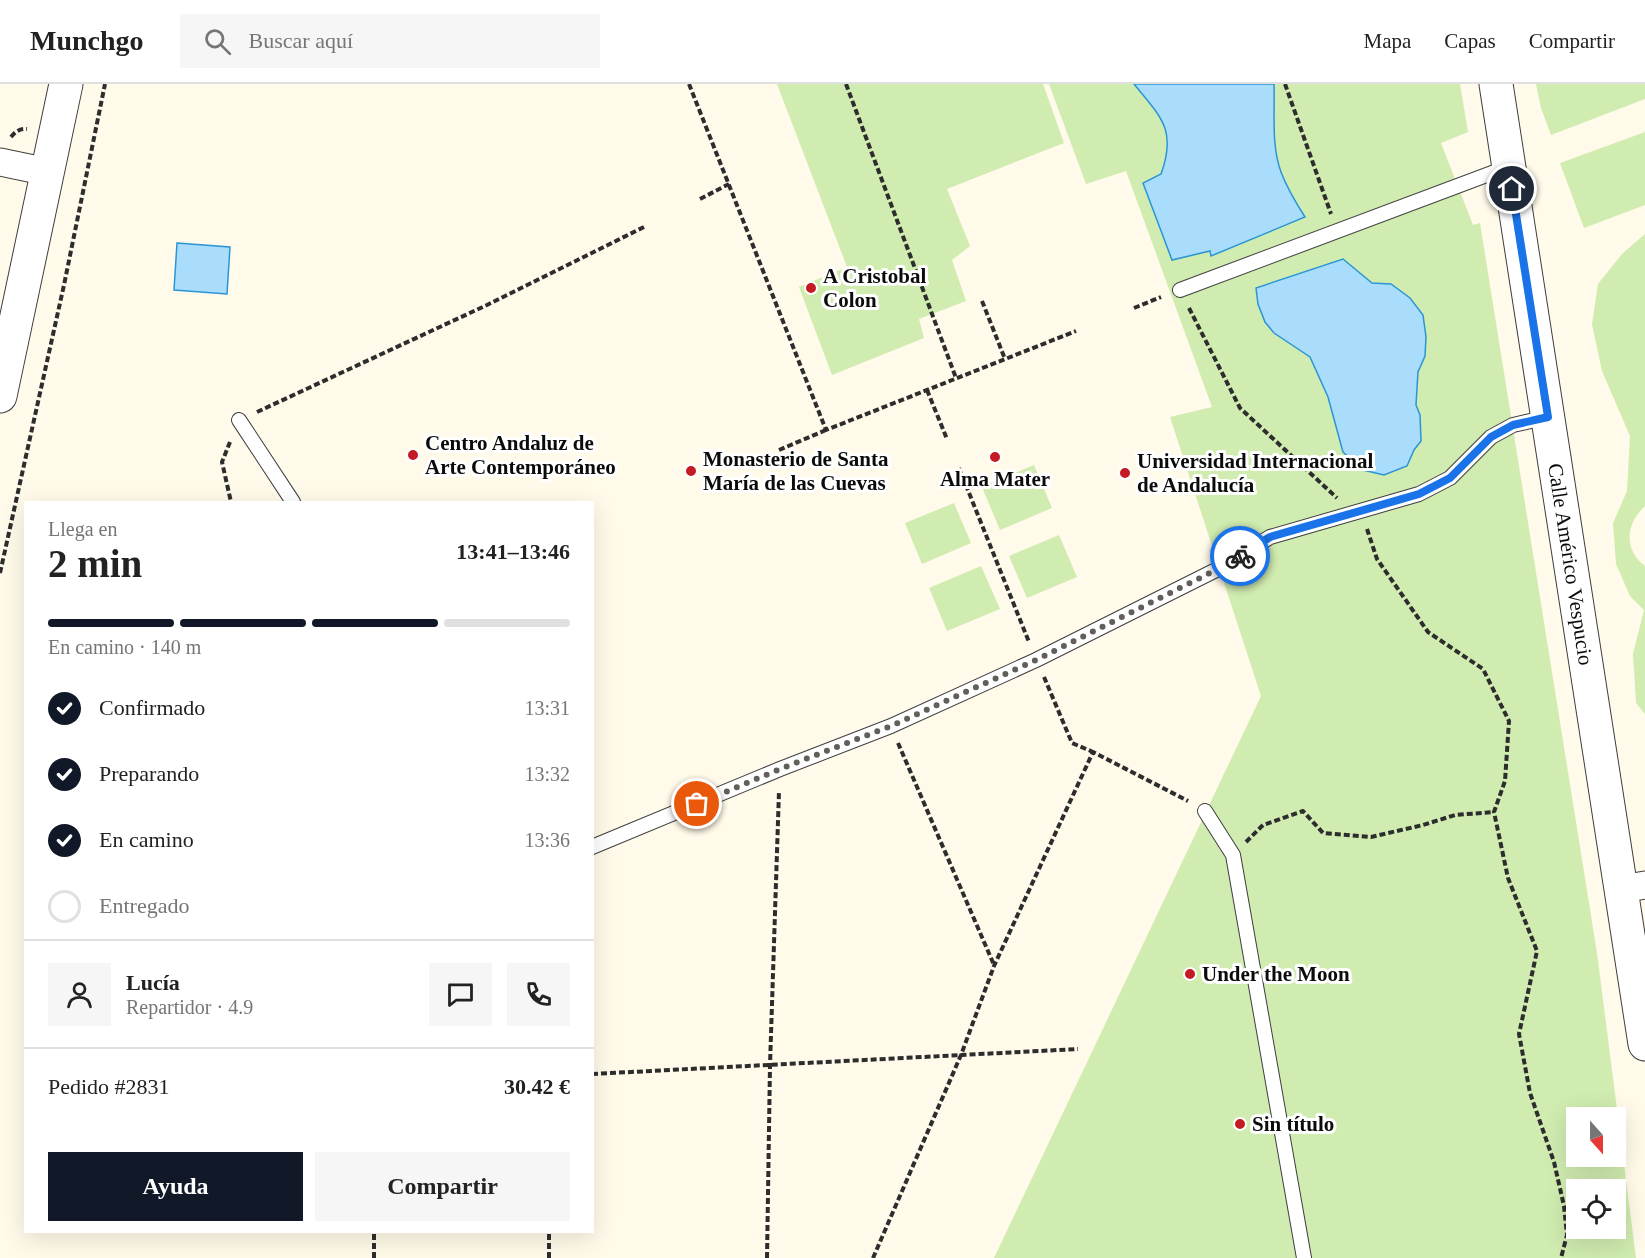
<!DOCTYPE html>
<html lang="es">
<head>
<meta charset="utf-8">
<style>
  :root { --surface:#fff; --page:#f6f6f6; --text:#222; --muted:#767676; --line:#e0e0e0; --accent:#111827 }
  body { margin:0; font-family:Georgia,serif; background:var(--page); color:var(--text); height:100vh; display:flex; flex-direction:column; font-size:22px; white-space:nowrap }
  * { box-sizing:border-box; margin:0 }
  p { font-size:20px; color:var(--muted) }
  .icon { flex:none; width:33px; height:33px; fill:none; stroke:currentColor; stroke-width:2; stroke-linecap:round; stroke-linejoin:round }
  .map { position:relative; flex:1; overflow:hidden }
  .side { position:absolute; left:24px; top:417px; width:570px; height:732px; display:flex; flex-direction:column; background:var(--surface); border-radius:0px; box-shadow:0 6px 24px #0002 }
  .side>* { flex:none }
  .needle { width:39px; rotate:159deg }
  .tools { position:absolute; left:1566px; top:1023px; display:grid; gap:12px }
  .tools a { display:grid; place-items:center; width:60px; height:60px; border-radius:0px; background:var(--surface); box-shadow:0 6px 24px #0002; font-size:30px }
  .pin { position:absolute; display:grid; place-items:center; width:51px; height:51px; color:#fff; margin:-26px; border:3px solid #fff; border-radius:50%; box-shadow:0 2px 6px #0007 }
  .courier { position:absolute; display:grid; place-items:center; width:60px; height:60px; margin:-30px; border:4px solid #1a73e8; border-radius:50%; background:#fff; color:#222; box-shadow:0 2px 8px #0007 }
  .headline em { font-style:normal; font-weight:600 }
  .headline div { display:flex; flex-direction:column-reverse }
  .headline { display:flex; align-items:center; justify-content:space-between; height:102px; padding:0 24px }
  h1 { font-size:39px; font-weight:600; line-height:45px }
  .bar { display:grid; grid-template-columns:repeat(4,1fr); gap:9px 6px; align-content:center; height:72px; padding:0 24px }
  .bar i { height:8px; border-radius:4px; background:var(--line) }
  .bar .current { background:var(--accent) }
  .bar p { grid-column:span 4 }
  .line { display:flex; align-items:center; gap:15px; padding:0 24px; border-top:2px solid var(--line) }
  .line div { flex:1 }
  .round { display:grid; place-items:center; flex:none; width:63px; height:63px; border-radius:0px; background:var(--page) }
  ol { padding:0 24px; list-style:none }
  li { display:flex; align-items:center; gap:18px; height:66px }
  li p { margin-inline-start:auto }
  li .icon { padding:6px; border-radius:50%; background:var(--accent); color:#fff; stroke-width:4 }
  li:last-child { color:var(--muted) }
  li i { width:33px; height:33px; border:3px solid var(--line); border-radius:50% }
  .action { display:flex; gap:12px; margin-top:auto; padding:12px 24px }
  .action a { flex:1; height:69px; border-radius:0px; background:var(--accent); color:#fff; font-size:24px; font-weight:600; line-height:69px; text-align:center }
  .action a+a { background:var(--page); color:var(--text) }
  header { display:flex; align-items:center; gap:36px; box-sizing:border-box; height:84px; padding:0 30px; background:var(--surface); border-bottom:2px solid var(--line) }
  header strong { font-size:28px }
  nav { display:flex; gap:33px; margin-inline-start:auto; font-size:21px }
  .search { width:420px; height:54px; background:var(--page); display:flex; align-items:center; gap:15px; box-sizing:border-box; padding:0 21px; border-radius:0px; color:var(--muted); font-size:22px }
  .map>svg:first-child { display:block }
  .green { fill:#d0ecb0; fill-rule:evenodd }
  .water { fill:#a9ddfb; stroke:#2b95d7; stroke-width:1.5 }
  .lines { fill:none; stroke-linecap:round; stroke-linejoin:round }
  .service-casing { stroke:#3e3e3e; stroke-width:16 }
  .minor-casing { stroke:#3e3e3e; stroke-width:29 }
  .tertiary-casing { stroke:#3e3e3e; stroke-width:35 }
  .path { stroke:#2d2d2d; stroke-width:4; stroke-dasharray:6 3; stroke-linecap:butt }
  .service { stroke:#fff; stroke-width:14 }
  .minor { stroke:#fff; stroke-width:27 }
  .tertiary { stroke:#fff; stroke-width:33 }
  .done { stroke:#605f59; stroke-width:6; stroke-dasharray:0 10.8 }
  .route { stroke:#1a73e8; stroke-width:8 }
  .poi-dot { fill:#c41a24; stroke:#fff; stroke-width:2 }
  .labels { text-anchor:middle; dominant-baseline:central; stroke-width:6; stroke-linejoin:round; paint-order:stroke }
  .poi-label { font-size:21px; font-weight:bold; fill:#0b0b0b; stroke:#fff; text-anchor:start }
  .street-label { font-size:21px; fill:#0b0b0b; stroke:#fff }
</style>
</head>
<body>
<header>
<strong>Munchgo</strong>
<div class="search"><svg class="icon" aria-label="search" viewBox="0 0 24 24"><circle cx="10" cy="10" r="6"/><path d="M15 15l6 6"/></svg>Buscar aquí</div>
<nav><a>Mapa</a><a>Capas</a><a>Compartir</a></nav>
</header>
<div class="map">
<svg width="1645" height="1174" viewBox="0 0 1645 1174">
  <rect width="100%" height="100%" fill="#fffae9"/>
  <!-- green -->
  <g class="green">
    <path d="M777 0H1043L1064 59 947 105 970 162 952 176 966 217 919 235 924 254 832 291 799 203 847 183Z"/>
    <path d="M1049 0H1460L1468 48 1441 59 1473 141 1480 139 1597 869 1636 1174H994L1261 612 1170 333 1212 323 1126 87 1086 100ZM1576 1034H1616V1072H1576ZM1576 1106H1616V1144H1576Z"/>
    <path d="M1536 0H1645V15L1551 51 1541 24Z"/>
    <path d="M1645 48V121L1584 144 1560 79Z"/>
    <path d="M1645 150V422C1626 439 1623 466 1645 482V630L1636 619 1633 570 1644 526 1630 512 1616 480 1613 439 1627 407 1630 352 1602 287 1592 240 1598 200 1622 170Z"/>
    <path d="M1034 381 1052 424 1000 446 982 403Z"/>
    <path d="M954 419 971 459 922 480 905 439Z"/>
    <path d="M1059 451 1077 493 1027 514 1009 472Z"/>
    <path d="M981 482 1000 525 947 547 929 504Z"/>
  </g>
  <!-- water -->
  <g class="water">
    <path d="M1134 0H1274C1275 28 1271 61 1281 88 1287 104 1296 119 1305 133L1211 172 1210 167 1172 176 1143 99 1161 90C1177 46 1161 33 1134 0Z"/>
    <path d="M177 159 230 163 227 210 174 206Z"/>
    <path d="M1343 175 1372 199 1391 200 1410 214 1423 231 1426 253 1425 272 1418 288 1416 321 1420 331 1421 357 1414 366 1407 382 1384 391 1363 386 1343 368 1328 313 1310 273 1274 249 1265 238 1258 220 1256 204Z"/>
  </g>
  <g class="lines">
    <defs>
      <g id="service">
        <path d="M1180 206 1508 83"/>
        <path d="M239 336 293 418"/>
        <path d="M1205 727 1233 771 1304 1174"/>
        <path d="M592 763 780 685 891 642 1036 576 1220 484 1270 453 1419 410 1450 394 1491 353 1513 341 1548 333"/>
      </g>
      <g id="minor">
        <path d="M0 78 48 88"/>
        <path d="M1621 805 1645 801"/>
      </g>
      <g id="tertiary">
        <path id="s1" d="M1496 0 1645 960"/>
        <path d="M0 312 66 0"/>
      </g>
    </defs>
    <!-- service casing -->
    <use href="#service" class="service-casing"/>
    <!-- minor casing -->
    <use href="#minor" class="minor-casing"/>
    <!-- tertiary casing -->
    <use href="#tertiary" class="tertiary-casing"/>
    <!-- path -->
    <g class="path">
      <path d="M689 0 826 346 1076 247"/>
      <path d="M846 0 956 294"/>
      <path d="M1285 0 1331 130"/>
      <path d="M11 53C15 48 20 44 27 45"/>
      <path d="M700 115 729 100"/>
      <path d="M982 217 1005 275"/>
      <path d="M1134 224 1161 213"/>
      <path d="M1189 224 1240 324 1337 414"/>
      <path d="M927 306 947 355"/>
      <path d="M257 328 487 221 646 142"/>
      <path d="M230 358 222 378 231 418"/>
      <path d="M779 366 826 346"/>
      <path d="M959 384 1029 558"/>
      <path d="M1367 445 1377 475 1428 548 1483 585 1509 637 1505 697 1494 728 1508 794 1537 867 1519 950 1530 1009 1554 1078 1564 1122 1567 1151 1561 1174"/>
      <path d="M0 489 64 201 105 0"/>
      <path d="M1044 593 1072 659 1093 668"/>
      <path d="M898 659 994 881"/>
      <path d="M1246 758 1263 741 1303 727 1323 749 1371 753 1423 741 1455 731 1494 728"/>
      <path d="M592 990 1078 965"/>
      <path d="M374 1174V1148"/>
      <path d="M549 1174V1148"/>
      <path d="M767 1174 770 981 779 707"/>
      <path d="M873 1174 961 971 994 882 1093 668 1188 717"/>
    </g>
    <!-- service -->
    <use href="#service" class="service"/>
    <!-- minor -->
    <use href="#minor" class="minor"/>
    <!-- tertiary -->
    <use href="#tertiary" class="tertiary"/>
  </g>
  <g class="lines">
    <!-- done -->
    <path class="done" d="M697 720 780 685 891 642 1036 576 1220 484 1240 472"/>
    <!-- route -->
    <path class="route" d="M1240 472 1270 453 1419 410 1450 394 1491 353 1513 341 1548 333 1512 105"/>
  </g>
  <!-- markers -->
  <g class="poi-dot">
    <circle cx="811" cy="204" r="6"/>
    <circle cx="413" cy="371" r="6"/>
    <circle cx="995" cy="373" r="6"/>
    <circle cx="691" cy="387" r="6"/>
    <circle cx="1125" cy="389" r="6"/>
    <circle cx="1190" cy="890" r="6"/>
    <circle cx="1240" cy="1040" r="6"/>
  </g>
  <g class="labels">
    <!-- poi labels -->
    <g class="poi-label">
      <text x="823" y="192">A Cristobal<tspan x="823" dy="24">Colon</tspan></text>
      <text x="425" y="359">Centro Andaluz de<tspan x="425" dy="24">Arte Contemporáneo</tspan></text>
      <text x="703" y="375">Monasterio de Santa<tspan x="703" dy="24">María de las Cuevas</tspan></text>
      <text x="1137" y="377">Universidad Internacional<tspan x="1137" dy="24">de Andalucía</tspan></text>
      <text x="995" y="395" text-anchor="middle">Alma Mater</text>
      <text x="1202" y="890">Under the Moon</text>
      <text x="1252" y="1040">Sin título</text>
    </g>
    <!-- street labels -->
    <g class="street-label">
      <text stroke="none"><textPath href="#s1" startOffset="486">Calle Américo Vespucio</textPath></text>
    </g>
  </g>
</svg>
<div class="tools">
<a><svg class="needle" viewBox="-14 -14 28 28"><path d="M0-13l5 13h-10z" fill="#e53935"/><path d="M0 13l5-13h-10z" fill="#767676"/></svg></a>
<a><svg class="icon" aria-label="locate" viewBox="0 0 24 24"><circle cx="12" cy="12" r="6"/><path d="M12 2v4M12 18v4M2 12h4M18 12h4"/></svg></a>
</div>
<div class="pin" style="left:697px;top:720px;background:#ea580c"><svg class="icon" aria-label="bag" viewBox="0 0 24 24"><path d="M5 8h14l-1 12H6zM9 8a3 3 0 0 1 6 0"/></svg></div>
<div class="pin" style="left:1512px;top:105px;background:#1f2937"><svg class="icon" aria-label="home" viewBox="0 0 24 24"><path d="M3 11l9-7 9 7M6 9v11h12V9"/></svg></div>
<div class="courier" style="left:1240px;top:472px"><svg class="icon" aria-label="bike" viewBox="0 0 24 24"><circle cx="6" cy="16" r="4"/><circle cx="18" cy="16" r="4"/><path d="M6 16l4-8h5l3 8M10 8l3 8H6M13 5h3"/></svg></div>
<section class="side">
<div class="headline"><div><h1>2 min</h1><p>Llega en</p></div><em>13:41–13:46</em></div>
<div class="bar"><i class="current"></i><i class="current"></i><i class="current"></i><i></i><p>En camino · 140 m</p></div>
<ol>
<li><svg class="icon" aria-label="check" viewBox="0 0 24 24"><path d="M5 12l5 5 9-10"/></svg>Confirmado<p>13:31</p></li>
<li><svg class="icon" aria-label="check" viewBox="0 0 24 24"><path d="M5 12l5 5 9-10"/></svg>Preparando<p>13:32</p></li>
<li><svg class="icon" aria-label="check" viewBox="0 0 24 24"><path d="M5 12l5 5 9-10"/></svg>En camino<p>13:36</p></li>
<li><i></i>Entregado</li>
</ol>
<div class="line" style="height:108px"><a class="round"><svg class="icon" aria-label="person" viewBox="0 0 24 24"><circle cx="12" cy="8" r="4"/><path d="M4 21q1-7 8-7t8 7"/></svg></a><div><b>Lucía</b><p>Repartidor · 4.9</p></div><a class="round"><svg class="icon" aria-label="chat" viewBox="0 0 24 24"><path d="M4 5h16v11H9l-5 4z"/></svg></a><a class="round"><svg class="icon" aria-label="phone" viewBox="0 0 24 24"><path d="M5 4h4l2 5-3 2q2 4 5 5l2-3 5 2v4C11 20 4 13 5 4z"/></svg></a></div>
<div class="line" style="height:78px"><div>Pedido #2831</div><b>30.42 €</b></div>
<div class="action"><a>Ayuda</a><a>Compartir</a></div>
</section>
</div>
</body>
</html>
